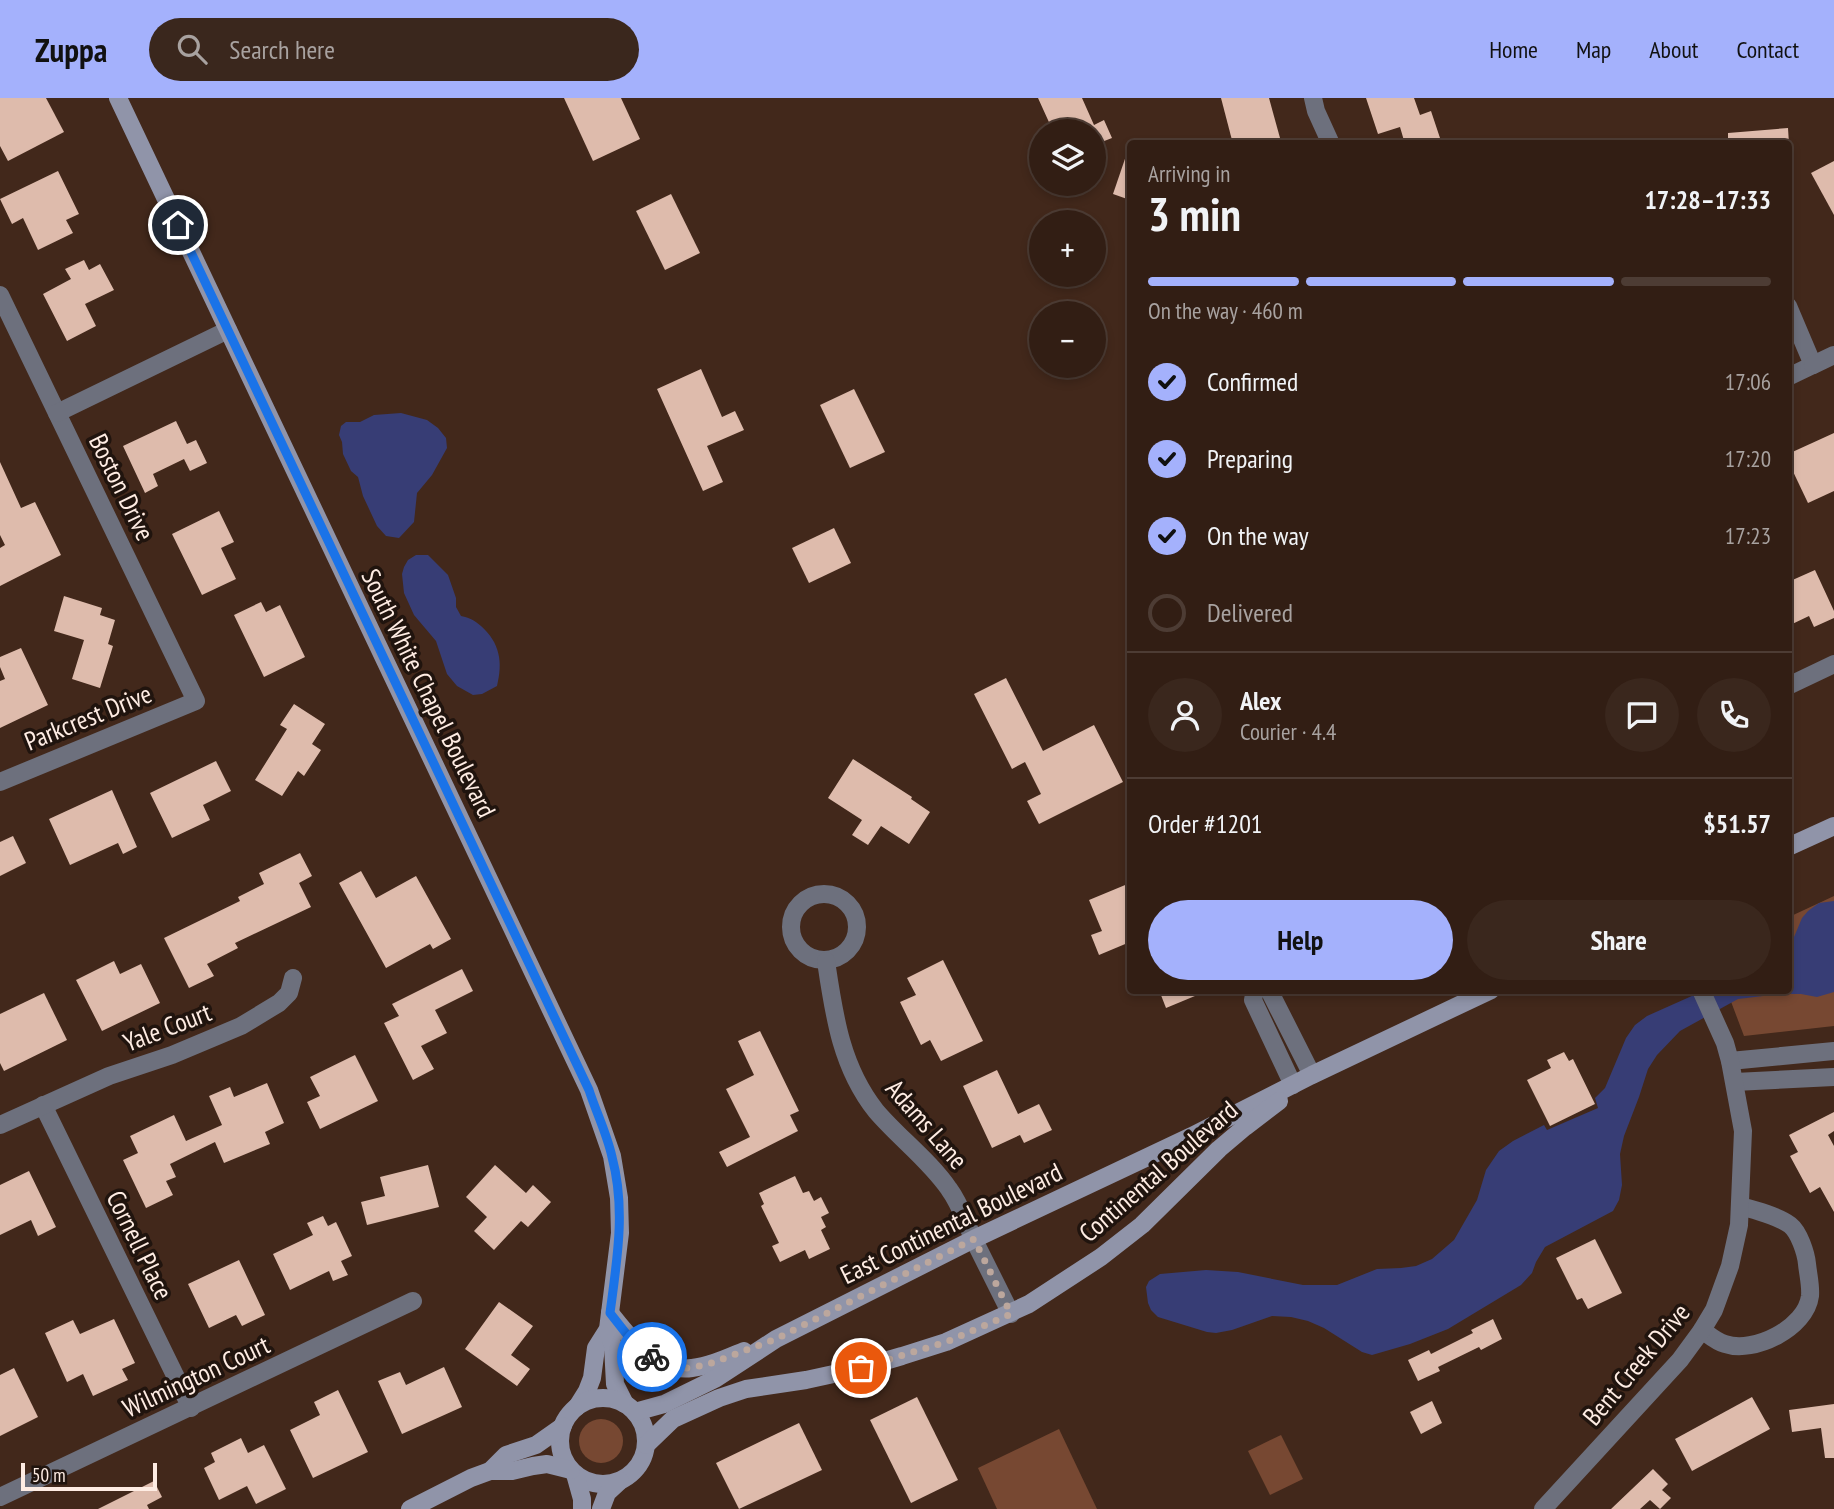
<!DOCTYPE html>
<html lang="en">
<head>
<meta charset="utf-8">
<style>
  :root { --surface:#321e14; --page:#3a271d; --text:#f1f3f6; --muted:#a8a2a0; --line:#4d3c34; --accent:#a4b1fc }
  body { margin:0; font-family:"PT Sans Narrow",sans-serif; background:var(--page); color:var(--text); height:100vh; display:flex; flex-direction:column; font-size:26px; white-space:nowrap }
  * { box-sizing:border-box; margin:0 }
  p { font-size:23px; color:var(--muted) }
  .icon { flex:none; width:38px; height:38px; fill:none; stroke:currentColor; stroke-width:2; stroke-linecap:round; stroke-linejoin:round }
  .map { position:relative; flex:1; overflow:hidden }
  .details { position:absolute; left:1127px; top:42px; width:665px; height:854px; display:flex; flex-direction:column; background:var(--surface); border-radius:7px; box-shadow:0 4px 10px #0003,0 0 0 2px var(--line) }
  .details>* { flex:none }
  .tools { position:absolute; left:1029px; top:21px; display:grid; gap:14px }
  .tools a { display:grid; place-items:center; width:77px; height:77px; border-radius:50%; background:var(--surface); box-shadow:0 4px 10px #0003,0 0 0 2px var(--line); font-size:35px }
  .scale { position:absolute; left:21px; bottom:18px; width:136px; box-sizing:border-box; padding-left:7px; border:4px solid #feece3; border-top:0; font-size:19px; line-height:24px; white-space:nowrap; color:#feece3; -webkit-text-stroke:5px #20140e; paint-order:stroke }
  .pin { position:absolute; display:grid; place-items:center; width:60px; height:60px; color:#fff; margin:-30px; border:4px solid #fff; border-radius:50%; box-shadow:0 2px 7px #0007 }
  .courier { position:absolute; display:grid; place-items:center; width:70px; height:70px; margin:-35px; border:5px solid #1a73e8; border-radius:50%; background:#fff; color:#222; box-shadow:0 2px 9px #0007 }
  .headline em { font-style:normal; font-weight:800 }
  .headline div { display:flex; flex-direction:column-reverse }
  .headline { display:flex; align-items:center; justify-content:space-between; height:119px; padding:0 21px }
  h1 { font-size:46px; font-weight:800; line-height:52px }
  .bar { display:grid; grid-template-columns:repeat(4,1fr); gap:10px 7px; align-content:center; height:84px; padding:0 21px }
  .bar i { height:9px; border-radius:5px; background:var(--line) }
  .bar .active { background:var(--accent) }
  .bar p { grid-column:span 4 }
  .line { display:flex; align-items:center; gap:18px; padding:0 21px; border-top:2px solid var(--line) }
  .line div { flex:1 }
  .round { display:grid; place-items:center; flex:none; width:74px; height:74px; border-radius:37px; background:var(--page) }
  ol { padding:0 21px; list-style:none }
  li { display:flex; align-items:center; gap:21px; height:77px }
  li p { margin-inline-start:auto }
  li .icon { padding:7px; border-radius:50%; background:var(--accent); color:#111; stroke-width:4 }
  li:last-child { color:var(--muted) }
  li i { width:38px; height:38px; border:4px solid var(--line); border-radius:50% }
  .button { display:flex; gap:14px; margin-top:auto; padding:14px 21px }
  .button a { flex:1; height:80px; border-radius:42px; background:var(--accent); color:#111; font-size:28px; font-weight:800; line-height:80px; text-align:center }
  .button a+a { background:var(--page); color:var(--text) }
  header { display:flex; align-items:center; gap:42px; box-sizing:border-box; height:98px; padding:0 35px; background:var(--accent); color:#111 }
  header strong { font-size:33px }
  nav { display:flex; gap:38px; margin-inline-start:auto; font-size:24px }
  .search { width:490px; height:63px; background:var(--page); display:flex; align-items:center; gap:18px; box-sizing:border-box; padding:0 24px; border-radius:38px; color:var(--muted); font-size:26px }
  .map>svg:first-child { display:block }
  .green { fill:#774832 }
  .water { fill:#373d75 }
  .building { fill:#debbac }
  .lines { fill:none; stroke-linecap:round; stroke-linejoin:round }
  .street { stroke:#6d707d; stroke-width:18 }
  .secondary { stroke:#9094a9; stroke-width:18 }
  .done { stroke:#bca79d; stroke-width:7; stroke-dasharray:0 12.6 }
  .route { stroke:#1a73e8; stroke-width:9 }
  .labels { text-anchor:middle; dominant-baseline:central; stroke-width:7; stroke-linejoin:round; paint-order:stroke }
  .street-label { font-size:26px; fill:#feece3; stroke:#20140e }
</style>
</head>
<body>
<header>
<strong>Zuppa</strong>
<div class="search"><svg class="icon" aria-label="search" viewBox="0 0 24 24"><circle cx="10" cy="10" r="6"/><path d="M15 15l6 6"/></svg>Search here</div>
<nav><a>Home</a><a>Map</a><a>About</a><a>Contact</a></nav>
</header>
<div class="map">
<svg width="1834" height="1411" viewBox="0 0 1834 1411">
  <rect width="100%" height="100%" fill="#42281b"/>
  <!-- green -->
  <g class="green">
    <path d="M1834 798V928L1744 938 1727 893 1788 892 1789 819Z"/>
    <circle cx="601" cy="1343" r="22"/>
    <path d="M1059 1331 1097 1411H997L978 1370Z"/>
    <path d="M1281 1337 1303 1381 1270 1397 1248 1353Z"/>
  </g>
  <!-- water -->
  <g class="water">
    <path d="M401 315 427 322 438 330 446 340 447 350 432 377 417 395 414 424 399 440 386 438 377 428 363 398 358 379 351 373 343 356 342 344 339 337 341 328 346 324H360L374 317Z"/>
    <path d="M416 457H428L448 477 456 500V509L461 518C470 520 474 522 481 528 500 545 503 564 497 588L482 596 473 597 457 588 447 576 436 543 414 517 404 495 402 476 404 469 408 462Z"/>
    <path d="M1834 803V894L1817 899 1801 896H1780L1738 901 1680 933 1657 957 1648 971 1639 999 1624 1038 1620 1056 1622 1087 1619 1102 1613 1113 1545 1149 1536 1164 1532 1175 1521 1187 1448 1231 1410 1246 1372 1257 1362 1254 1324 1230 1308 1223 1291 1219 1272 1218 1232 1232 1216 1235 1207 1234 1158 1219 1151 1212 1148 1205 1146 1189 1149 1183 1160 1176 1206 1172 1238 1174 1303 1187H1337L1377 1171 1401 1170 1416 1168 1432 1161 1454 1142 1477 1102 1486 1072 1499 1053 1513 1043 1544 1027 1547 1032 1598 1010 1595 1000 1605 990 1626 940 1635 927 1647 918 1703 893 1788 892 1789 851 1802 820 1808 813 1819 805Z"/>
  </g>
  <!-- building -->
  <g class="building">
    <path d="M0 0H46L64 34 8 63 0 48Z"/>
    <path d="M564 0H621L640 41 593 63Z"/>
    <path d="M1038 0H1082L1094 27 1104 22 1112 40 1094 47V33H1053Z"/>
    <path d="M1221 0H1269L1280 40 1258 46H1233Z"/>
    <path d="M1366 0H1414L1420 17 1431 13 1442 46H1405L1400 29 1378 36Z"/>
    <path d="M1788 30 1789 46H1728V35Z"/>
    <path d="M1128 52H1130V102L1113 96Z"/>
    <path d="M1834 63V117L1811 75Z"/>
    <path d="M58 73 79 116 66 122 73 135 38 152 23 120 12 126 0 101Z"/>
    <path d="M671 96 700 155 665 172 636 113Z"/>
    <path d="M84 162 89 172 100 166 114 192 85 206 96 228 67 243 43 196 71 181 65 171Z"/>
    <path d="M701 271 722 319 735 313 744 332 707 348 723 384 703 393 657 291Z"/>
    <path d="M854 291 885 354 850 370 820 307Z"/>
    <path d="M176 323 187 346 196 342 207 365 190 373 184 361 153 376 158 388 145 395 123 348Z"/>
    <path d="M1834 335V393L1808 405 1788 363V356Z"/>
    <path d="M0 364 21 410 35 404 61 457 0 488V450L5 447 0 437Z"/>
    <path d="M219 413 234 444 221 450 236 481 202 497 172 436Z"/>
    <path d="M834 430 851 465 809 485 792 450Z"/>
    <path d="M1815 472 1834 513V520L1814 529 1809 518 1788 528V484Z"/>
    <path d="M64 498 102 510 100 517 115 522 108 546 113 548 100 590 72 581 84 542 54 533Z"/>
    <path d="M261 504 266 514 280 507 305 559 264 579 234 517Z"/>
    <path d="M21 550 48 607 0 630V583L5 581 0 569V559Z"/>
    <path d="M1006 580 1043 653 1094 627 1123 684 1039 726 1027 703 1041 696 1025 664 1012 671 974 596Z"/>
    <path d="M294 606 325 626 312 646 321 652 304 678 298 673 282 698 255 682 287 631 280 627Z"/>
    <path d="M853 661 912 699 911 701 930 714 909 746 881 728 868 747 852 737 862 722 828 700Z"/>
    <path d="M216 663 231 693 203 707 210 722 172 740 150 695Z"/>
    <path d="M112 692 137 749 123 756 118 745 70 767 49 721Z"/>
    <path d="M13 738 26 765 0 778V744Z"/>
    <path d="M300 755 312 778 299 785 311 809 235 845 238 850 207 866 214 878 189 890 164 840 240 803 238 799 264 786 259 775Z"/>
    <path d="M361 773 376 800 416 778 451 841 433 851 430 846 386 870 339 785Z"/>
    <path d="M1130 785V844L1099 857 1091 837 1102 833 1089 802Z"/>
    <path d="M943 862 983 943 941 963 930 942 921 947 900 904 916 897 907 880Z"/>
    <path d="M114 863 120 876 141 866 160 905 102 933 76 882Z"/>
    <path d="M462 871 473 893 435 912 447 935 421 948 434 971 413 982 384 925 399 918 392 906Z"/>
    <path d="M1159 892H1207V893L1166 910Z"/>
    <path d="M44 895 67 942 4 973 0 965V916Z"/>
    <path d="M760 933 799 1013 790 1017 798 1033 727 1069 719 1054 750 1039 726 991 754 977 738 943Z"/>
    <path d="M1564 954 1569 963 1573 961 1595 1006 1550 1028 1527 982 1551 970 1547 962Z"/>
    <path d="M355 957 378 1003 320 1031 307 1004 320 998 310 979Z"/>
    <path d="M997 972 1018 1016 1039 1006 1052 1032 1024 1045 1020 1037 992 1050 963 988Z"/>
    <path d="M267 985 284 1025 265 1034 270 1046 224 1065 215 1044 170 1066 176 1079 166 1083 173 1097 146 1110 123 1062 138 1055 130 1038 174 1017 186 1043 222 1027 209 998 230 989 234 999Z"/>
    <path d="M1834 1014V1033L1828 1037 1834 1048V1114L1820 1089 1810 1095 1790 1058 1798 1054 1789 1037Z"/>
    <path d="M428 1067 439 1109 367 1127 361 1104 385 1098 380 1079Z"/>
    <path d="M495 1067 526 1095 533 1087 551 1104 528 1129 521 1123 494 1152 474 1133 487 1119 466 1099Z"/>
    <path d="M29 1073 56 1129 38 1138 31 1122 0 1137V1087Z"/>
    <path d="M795 1078 803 1095 809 1093 814 1103 821 1099 829 1115 821 1119 826 1129 821 1132 830 1151 809 1161 805 1152 780 1164 772 1148 779 1145 761 1108 764 1106 759 1095Z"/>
    <path d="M323 1118 328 1128 336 1124 352 1158 341 1163 348 1177 333 1183 329 1173 290 1192 273 1156 313 1137 307 1125Z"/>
    <path d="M1595 1141 1622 1195 1588 1211 1582 1200 1577 1202 1556 1160Z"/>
    <path d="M239 1162 265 1217 242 1228 236 1217 209 1230 188 1186Z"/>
    <path d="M499 1204 533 1228 511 1257 530 1271 517 1288 465 1251Z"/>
    <path d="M114 1221 135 1265 122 1271 128 1282 93 1298 83 1276 67 1284 45 1235 73 1222 80 1236Z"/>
    <path d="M1493 1221 1502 1241 1481 1252 1479 1249 1438 1269 1440 1273 1418 1283 1408 1262 1429 1252 1431 1256 1473 1235 1471 1232Z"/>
    <path d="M444 1269 462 1309 402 1336 378 1283 400 1274 406 1287Z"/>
    <path d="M14 1270 38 1319 0 1338V1277Z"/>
    <path d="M338 1292 368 1354 313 1380 290 1332 320 1317 314 1304Z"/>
    <path d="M917 1299 958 1382 911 1405 870 1322Z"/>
    <path d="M1752 1299 1770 1331 1692 1373 1675 1341Z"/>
    <path d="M1432 1303 1442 1325 1421 1336 1410 1314Z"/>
    <path d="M1834 1306V1360H1825L1821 1330 1792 1334 1789 1312Z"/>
    <path d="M799 1325 822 1372 739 1411 716 1365Z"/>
    <path d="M241 1340 248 1355 264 1347 286 1391 256 1406 247 1388 219 1402 204 1370 215 1364 211 1355Z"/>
    <path d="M1653 1371 1668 1386 1662 1392 1671 1400 1660 1411 1650 1402 1640 1411H1611Z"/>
    <path d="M154 1383 162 1399 147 1407 149 1411H98Z"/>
  </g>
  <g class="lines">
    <!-- street -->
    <g class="street">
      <path d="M1313 0 1316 13 1331 46"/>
      <path d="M0 197 196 603 0 684"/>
      <path d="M1788 208 1813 267 1788 279"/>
      <path d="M1813 267 1834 257"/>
      <path d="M57 315 228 232"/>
      <path d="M1788 588 1834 566"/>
      <circle cx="824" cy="829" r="33"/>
      <path d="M826 863C834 917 841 969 876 1013 899 1040 929 1062 949 1091 961 1107 966 1126 975 1144 987 1168 999 1192 1011 1216"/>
      <path d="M1255 892 1253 902 1293 987"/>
      <path d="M1268 892 1270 894 1312 977"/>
      <path d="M1730 963 1834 953"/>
      <path d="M1735 984 1834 979"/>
      <path d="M43 1007 191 1310"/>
      <path d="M0 1027 109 978 172 957 241 928 279 905 289 895 293 880"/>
      <path d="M1702 1232C1709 1237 1717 1244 1725 1246 1754 1256 1806 1230 1810 1198 1811 1188 1808 1176 1807 1166 1806 1155 1799 1134 1790 1127 1778 1118 1755 1112 1740 1108"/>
      <path d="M0 1399 413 1203"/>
      <path d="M1543 1411 1680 1262 1702 1232 1714 1212 1730 1168 1739 1127 1743 1033 1730 963 1725 945 1701 892"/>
    </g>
    <!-- secondary -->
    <g class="secondary">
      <path d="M118 0 589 992 612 1058 619 1100 620 1135 608 1231 596 1250 592 1280 587 1293 577 1309"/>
      <path d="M1788 749 1834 728"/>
      <path d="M610 1215C630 1240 655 1275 692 1270 710 1268 727 1260 744 1253"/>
      <path d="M608 1231 613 1248 615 1286 625 1306"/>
      <circle cx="603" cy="1343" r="43"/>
      <path d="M635 1314 664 1306 715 1281 776 1241 974 1141 1192 1038 1312 977 1491 892"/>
      <path d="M646 1347 673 1321 719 1300 746 1291 806 1282 861 1270 902 1258 946 1244 1029 1206 1101 1159 1142 1127 1219 1051 1245 1029 1279 1003"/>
      <path d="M490 1373 506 1357 536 1347 563 1328"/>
      <path d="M575 1376 582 1401V1411"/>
      <path d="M410 1411 471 1380 490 1373H512L533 1368 547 1366 571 1372"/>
      <path d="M601 1411 607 1395 620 1383"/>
    </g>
  </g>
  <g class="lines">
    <!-- done -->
    <path class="done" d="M652 1259 671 1270H690L709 1266 776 1241 974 1141 1011 1216 946 1244 861 1270"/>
    <!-- route -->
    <path class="route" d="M178 127 589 992C596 1014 607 1036 612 1059 626 1111 617 1162 610 1215L632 1243 652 1259"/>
  </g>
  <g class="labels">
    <!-- street labels -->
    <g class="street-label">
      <text transform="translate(122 389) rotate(64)">Boston Drive</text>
      <text transform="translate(429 595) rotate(64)">South White Chapel Boulevard</text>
      <text transform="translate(88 619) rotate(-22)">Parkcrest Drive</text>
      <text transform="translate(167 929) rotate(-21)">Yale Court</text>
      <text transform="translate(927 1026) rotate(49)">Adams Lane</text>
      <text transform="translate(1158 1073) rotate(-41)">Continental Boulevard</text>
      <text transform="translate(951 1125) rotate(-26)">East Continental Boulevard</text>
      <text transform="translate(140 1147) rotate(64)">Cornell Place</text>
      <text transform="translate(1636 1266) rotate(-50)">Bent Creek Drive</text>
      <text transform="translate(196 1278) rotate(-25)">Wilmington Court</text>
    </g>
  </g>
</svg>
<div class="tools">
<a><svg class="icon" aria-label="layers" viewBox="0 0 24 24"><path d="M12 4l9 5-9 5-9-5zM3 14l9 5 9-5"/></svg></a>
<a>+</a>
<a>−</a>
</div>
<div class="scale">50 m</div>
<div class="pin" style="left:861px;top:1270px;background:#ea580c"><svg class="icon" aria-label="bag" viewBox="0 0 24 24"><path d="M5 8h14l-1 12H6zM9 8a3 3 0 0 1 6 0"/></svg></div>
<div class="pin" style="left:178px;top:127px;background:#1f2937"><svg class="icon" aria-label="home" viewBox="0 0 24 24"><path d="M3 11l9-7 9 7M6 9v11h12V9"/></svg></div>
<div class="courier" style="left:652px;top:1259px"><svg class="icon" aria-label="bike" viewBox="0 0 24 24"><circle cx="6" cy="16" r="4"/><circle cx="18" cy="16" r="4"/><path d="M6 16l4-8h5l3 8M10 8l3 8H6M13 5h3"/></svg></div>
<section class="details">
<div class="headline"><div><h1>3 min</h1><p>Arriving in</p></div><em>17:28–17:33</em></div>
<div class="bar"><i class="active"></i><i class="active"></i><i class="active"></i><i></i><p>On the way · 460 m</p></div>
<ol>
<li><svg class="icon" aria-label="check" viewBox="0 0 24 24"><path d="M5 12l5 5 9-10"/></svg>Confirmed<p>17:06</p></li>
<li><svg class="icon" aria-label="check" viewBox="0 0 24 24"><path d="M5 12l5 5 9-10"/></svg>Preparing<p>17:20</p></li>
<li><svg class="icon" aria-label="check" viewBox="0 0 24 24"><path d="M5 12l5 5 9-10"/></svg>On the way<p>17:23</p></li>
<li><i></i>Delivered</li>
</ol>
<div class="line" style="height:126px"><a class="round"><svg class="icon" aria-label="person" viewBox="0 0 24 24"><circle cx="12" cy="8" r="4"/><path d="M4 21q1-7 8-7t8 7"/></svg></a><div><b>Alex</b><p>Courier · 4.4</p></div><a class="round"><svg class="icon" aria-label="chat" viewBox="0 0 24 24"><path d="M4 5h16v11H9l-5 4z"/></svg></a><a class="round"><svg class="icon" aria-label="phone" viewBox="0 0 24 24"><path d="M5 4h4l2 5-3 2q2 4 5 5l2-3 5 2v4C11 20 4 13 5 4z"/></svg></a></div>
<div class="line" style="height:91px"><div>Order #1201</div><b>$51.57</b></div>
<div class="button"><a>Help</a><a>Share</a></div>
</section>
</div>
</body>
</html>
